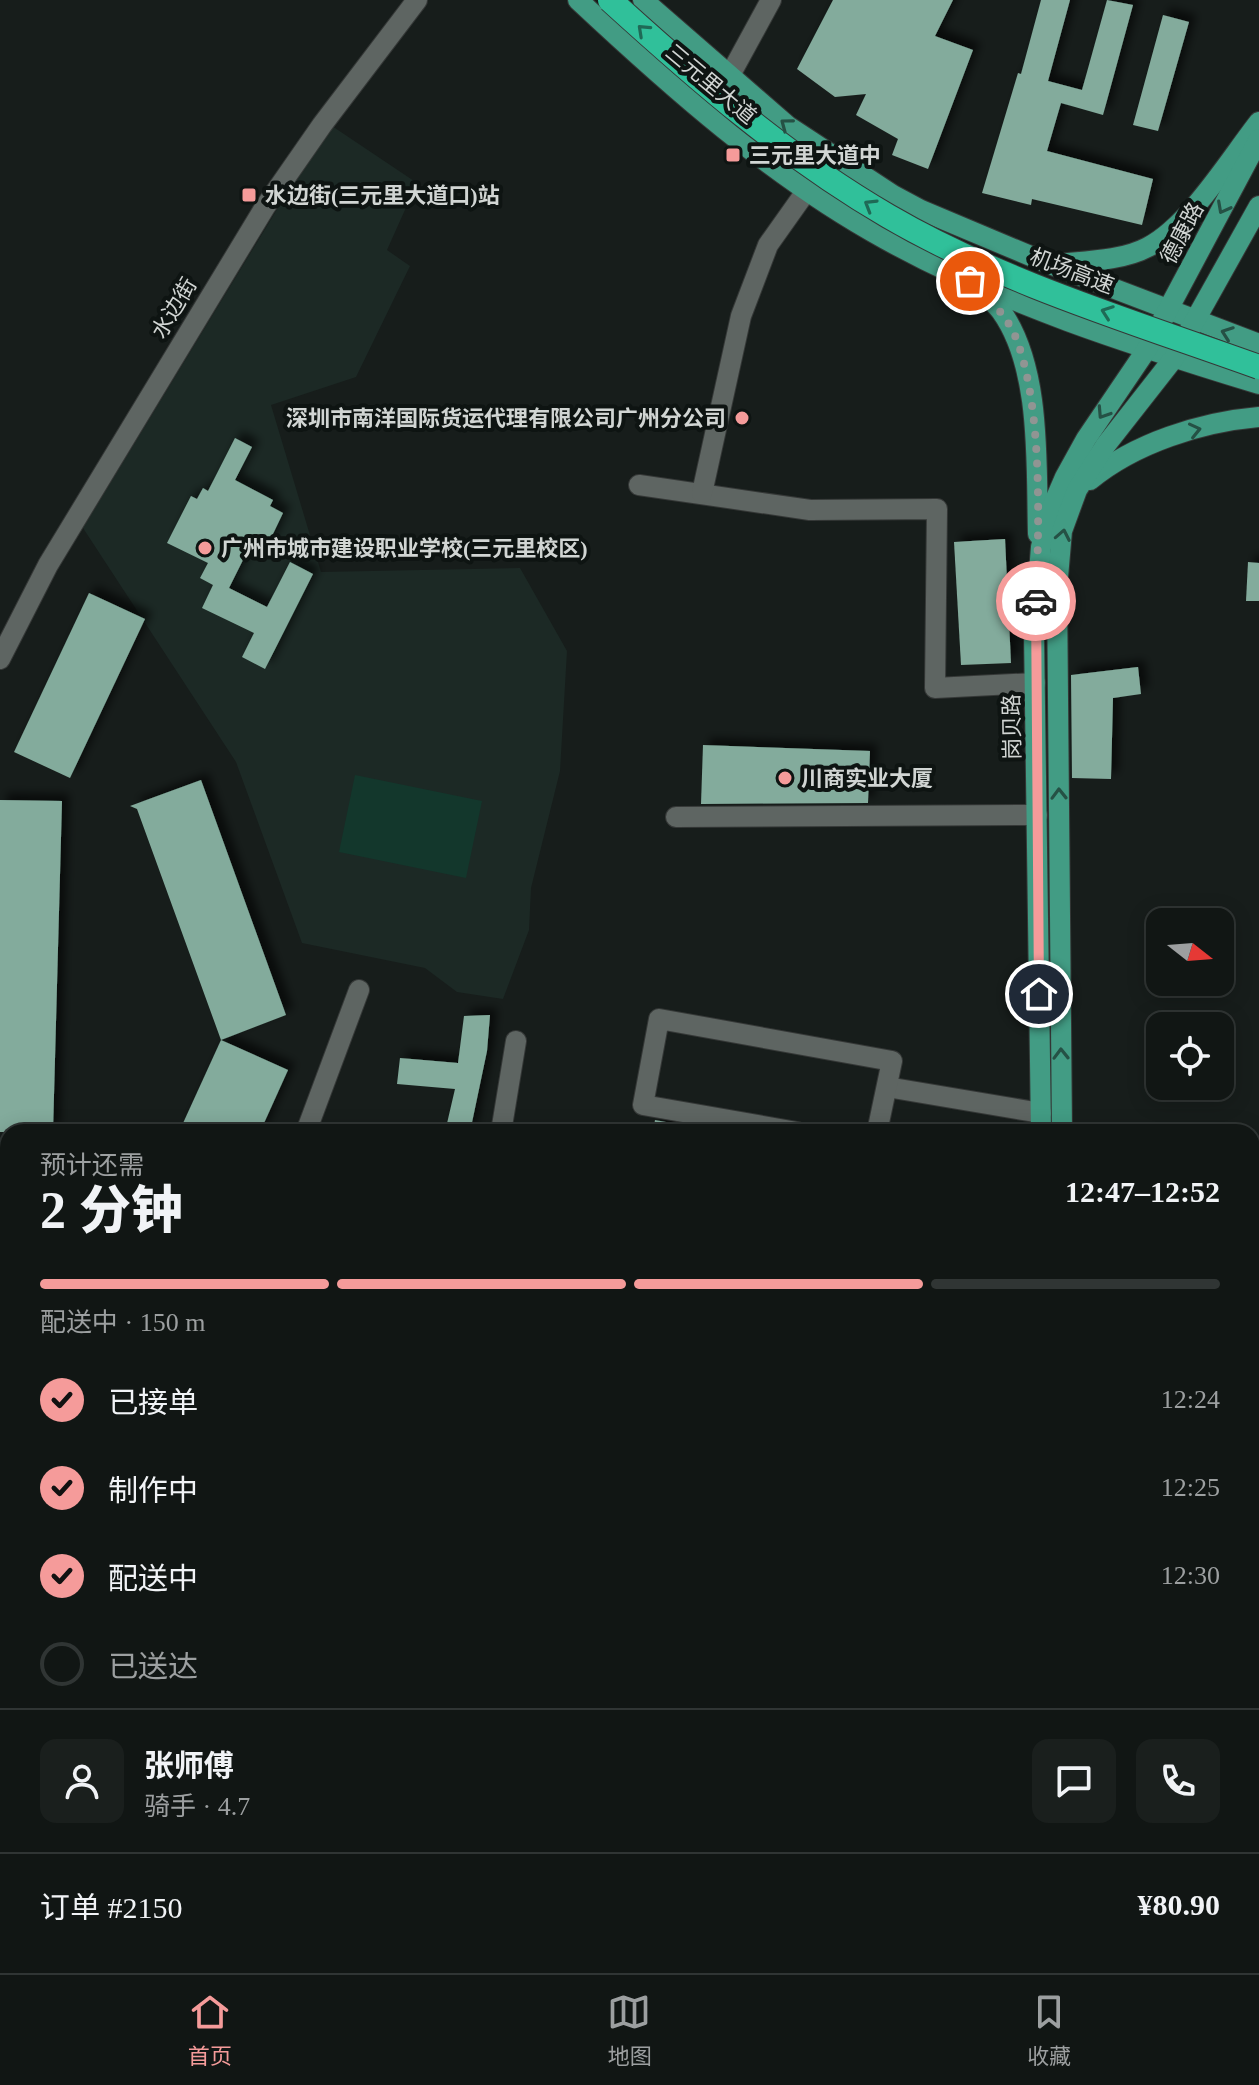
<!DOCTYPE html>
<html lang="zh">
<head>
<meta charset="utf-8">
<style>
  :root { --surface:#111614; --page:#1a1f1d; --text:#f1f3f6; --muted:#9c9fa0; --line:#303534; --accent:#f59b9a }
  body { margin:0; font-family:"Times New Roman","Noto Sans SC",serif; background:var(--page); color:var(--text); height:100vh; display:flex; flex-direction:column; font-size:30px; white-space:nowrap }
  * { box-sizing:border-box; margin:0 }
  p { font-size:26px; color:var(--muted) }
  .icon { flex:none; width:44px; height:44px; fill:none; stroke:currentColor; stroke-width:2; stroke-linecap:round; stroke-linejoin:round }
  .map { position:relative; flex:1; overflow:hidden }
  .panel { position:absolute; left:0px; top:1124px; width:1260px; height:850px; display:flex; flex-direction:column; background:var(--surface); border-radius:24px 24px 0 0; box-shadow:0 4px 20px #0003,0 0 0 2px var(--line) }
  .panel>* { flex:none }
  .needle { width:52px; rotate:107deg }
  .tools { position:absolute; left:1146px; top:908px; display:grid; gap:16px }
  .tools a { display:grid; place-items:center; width:88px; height:88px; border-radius:16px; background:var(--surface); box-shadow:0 4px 20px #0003,0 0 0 2px var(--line); font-size:40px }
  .pin { position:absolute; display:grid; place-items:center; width:68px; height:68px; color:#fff; margin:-34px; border:4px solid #fff; border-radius:50%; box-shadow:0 2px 8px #0007 }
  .courier { position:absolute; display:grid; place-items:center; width:80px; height:80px; margin:-40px; border:6px solid #f59b9a; border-radius:50%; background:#fff; color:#222; box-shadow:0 2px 10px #0007 }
  .head em { font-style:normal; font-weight:800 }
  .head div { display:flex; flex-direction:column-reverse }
  .head { display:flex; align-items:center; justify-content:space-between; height:136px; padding:0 40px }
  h1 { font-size:52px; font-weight:800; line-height:60px }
  .bar { display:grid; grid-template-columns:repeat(4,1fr); gap:12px 8px; align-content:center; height:96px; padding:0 40px }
  .bar i { height:10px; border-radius:6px; background:var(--line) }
  .bar .on { background:var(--accent) }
  .bar p { grid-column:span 4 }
  .line { display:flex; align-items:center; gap:20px; padding:0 40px; border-top:2px solid var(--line) }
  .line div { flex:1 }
  .round { display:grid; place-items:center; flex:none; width:84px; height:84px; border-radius:16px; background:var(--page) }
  ol { padding:0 40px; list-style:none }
  li { display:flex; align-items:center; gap:24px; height:88px }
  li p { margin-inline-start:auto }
  li .icon { padding:8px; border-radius:50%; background:var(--accent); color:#111; stroke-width:4 }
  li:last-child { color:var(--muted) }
  li i { width:44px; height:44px; border:4px solid var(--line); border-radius:50% }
  .menu { display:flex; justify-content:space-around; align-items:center; height:112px; border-top:2px solid var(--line); background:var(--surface); font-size:22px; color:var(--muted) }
  .menu a { display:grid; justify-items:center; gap:4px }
  .menu .on { color:var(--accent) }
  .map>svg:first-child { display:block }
  .built { fill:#1c2925 }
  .green { fill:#13372c }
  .building { fill:#83ab9c; filter:url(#shadow) }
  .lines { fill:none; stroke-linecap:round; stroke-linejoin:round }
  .minor-casing { stroke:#353837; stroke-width:22 }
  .major-casing { stroke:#353837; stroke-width:22 }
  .minor { stroke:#5e6562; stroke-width:20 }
  .major { stroke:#429c84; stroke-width:20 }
  .highway-bridge-casing { stroke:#353837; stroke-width:26; stroke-linecap:butt }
  .highway-bridge { stroke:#30c09a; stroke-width:24 }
  .oneway { stroke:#1f6a56 }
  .oneway2 { stroke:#255145 }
  .done { stroke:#909593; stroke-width:8; stroke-dasharray:0 14.4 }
  .route { stroke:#f59b9a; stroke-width:10 }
  .poi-dot { fill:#f59b9a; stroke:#0e1412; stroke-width:3 }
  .labels { text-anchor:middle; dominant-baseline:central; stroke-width:8; stroke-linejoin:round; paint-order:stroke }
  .street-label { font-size:22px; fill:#d1d5d3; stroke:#0e1412 }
  .poi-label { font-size:22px; font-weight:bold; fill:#d1d5d3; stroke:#0e1412; text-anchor:start }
</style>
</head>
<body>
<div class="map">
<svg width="1259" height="1973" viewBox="0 0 1259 1973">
  <defs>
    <filter id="shadow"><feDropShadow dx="7" dy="-7" stdDeviation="4" flood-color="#0009"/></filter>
  </defs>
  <rect width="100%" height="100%" fill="#171d1b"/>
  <!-- built -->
  <path class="built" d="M329 124 417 183 387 250 410 266 356 377 271 405 321 572 520 568 567 651 560 771 531 888 529 930 503 999 457 992 425 968 302 943 236 762 83 528Z"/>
  <!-- green -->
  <path class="green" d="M355 775 482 801 466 878 339 852Z"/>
  <!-- building -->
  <g class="building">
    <path d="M833 0H953L935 36 973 50 928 169 892 155 898 139 856 115 866 94 835 97 797 69Z"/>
    <path d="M1041 0H1070L1048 81 1082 90 1107 0 1133 5 1103 115 1061 103 1047 151 1153 179 1142 225 1032 199 1031 205 982 193 1018 73 1021 74Z"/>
    <path d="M1163 15 1189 22 1158 131 1133 125Z"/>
    <path d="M235 438 252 447 235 480 273 500 270 506 283 513 261 559 247 552 229 588 267 607 290 562 313 574 265 669 242 657 254 633 202 608 213 585 200 578 208 563 167 543 191 496 197 499 203 488 208 491Z"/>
    <path d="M1005 539 1011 663 961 665 954 542Z"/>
    <path d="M1248 562 1259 563V601H1246Z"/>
    <path d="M89 593 145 619 70 778 14 752Z"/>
    <path d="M1138 667 1141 694 1113 698 1111 779 1072 778 1071 675Z"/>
    <path d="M703 745 870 751 868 803 701 804Z"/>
    <path d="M201 780 286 1015 221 1040 137 809 130 806Z"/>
    <path d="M0 800 62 801 53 1132H0Z"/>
    <path d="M490 1015 487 1051 470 1132H445L455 1089 397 1084 400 1058 458 1063 464 1016Z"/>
    <path d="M221 1040 288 1070 260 1132H179Z"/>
    <path d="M655 1120 703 1129V1132H653Z"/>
  </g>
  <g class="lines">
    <defs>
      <g id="minor">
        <path d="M729 77 771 0"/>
        <path d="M639 485 810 510 937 509 935 688 1035 683"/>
        <path d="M702 493 741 316 768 245 807 190"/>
        <path d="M0 659 48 565 265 207 322 125 417 0"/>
        <path d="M676 817 1037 815"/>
        <path d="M887 1087 1041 1113"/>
        <path d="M306 1132 359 990"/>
        <path d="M501 1132 516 1041"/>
        <path d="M797 1132 643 1105 659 1019 892 1061 877 1132"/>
        <path d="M0 1254 8 1258"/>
        <path d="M0 1569 8 1567"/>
        <path d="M1252 1570 1259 1568"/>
        <path d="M0 1836 8 1838"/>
        <path d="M1191 1966 1221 1973"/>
        <path d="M188 1973 190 1966"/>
        <path d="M250 1973 252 1966"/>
        <path d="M298 1973 300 1966"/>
        <path d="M379 1973 382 1966"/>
      </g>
      <g id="major">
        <path d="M578 0C672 88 772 177 885 239 1002 304 1132 345 1259 384"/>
        <path d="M643 0 788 126 893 195 921 210 1052 265 1259 344"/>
        <path d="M1056 264C1085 261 1122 261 1148 247 1189 226 1230 159 1259 122"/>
        <path d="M979 289C986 296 995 303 1001 311 1042 368 1036 466 1038 534"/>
        <path d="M1090 480C1135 443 1201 422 1259 417"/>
        <path d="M1041 1132 1034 634 1041 547 1052 507 1065 477 1086 439 1147 349 1259 139"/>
        <path d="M1062 1132 1057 589 1062 531 1077 490 1105 446 1174 358 1259 206"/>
        <path d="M924 1973 928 1966"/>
        <path d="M946 1973 950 1966"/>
      </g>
    </defs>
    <!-- minor casing -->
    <use href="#minor" class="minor-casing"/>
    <!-- major casing -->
    <use href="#major" class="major-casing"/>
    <!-- minor -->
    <use href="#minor" class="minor"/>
    <!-- major -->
    <use href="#major" class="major"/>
    <defs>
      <path id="highway-bridge" d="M610 0C698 80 785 156 888 216 1003 283 1134 322 1259 367"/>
    </defs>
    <!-- highway-bridge casing -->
    <use href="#highway-bridge" class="highway-bridge-casing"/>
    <!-- highway-bridge -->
    <use href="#highway-bridge" class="highway-bridge"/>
  </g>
  <!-- one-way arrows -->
  <defs><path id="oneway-chevron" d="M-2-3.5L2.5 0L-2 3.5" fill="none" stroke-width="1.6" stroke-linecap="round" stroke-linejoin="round" transform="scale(2)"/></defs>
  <g class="oneway">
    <use href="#oneway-chevron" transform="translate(643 30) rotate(-137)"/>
    <use href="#oneway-chevron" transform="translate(870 205) rotate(-149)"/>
    <use href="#oneway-chevron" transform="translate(1107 312) rotate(-160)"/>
  </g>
  <g class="oneway2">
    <use href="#oneway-chevron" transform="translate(786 124) rotate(-143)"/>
    <use href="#oneway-chevron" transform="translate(1223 208) rotate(118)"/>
    <use href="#oneway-chevron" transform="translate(1227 333) rotate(-160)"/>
    <use href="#oneway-chevron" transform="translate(1103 413) rotate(123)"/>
    <use href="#oneway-chevron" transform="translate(1195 430) rotate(-13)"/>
    <use href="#oneway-chevron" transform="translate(1063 535) rotate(-79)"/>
    <use href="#oneway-chevron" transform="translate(1059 794) rotate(-91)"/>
    <use href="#oneway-chevron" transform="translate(1061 1054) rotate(-91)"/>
  </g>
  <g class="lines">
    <!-- done -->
    <path class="done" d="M970 281C988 298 1006 314 1016 338 1043 408 1039 526 1036 601"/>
    <!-- route -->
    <path class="route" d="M1036 601 1039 994"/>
  </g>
  <!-- markers -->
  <g class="poi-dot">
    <rect x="725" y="147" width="16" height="16" rx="4"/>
    <rect x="241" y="187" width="16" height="16" rx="4"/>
    <circle cx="742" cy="418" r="8"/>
    <circle cx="205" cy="548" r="8"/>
    <circle cx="785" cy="778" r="8"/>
  </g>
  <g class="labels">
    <!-- street labels -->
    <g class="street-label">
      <text transform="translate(711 84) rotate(40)">三元里大道</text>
      <text transform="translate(1182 233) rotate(-62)">德康路</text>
      <text transform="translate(1072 271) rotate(21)">机场高速</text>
      <text transform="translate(174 308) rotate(-59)">水边街</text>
      <text transform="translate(1012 727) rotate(-91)">岗贝路</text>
    </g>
    <!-- poi labels -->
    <g class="poi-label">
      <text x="749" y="155">三元里大道中</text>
      <text x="265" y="195">水边街(三元里大道口)站</text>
      <text x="726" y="418" text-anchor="end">深圳市南洋国际货运代理有限公司广州分公司</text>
      <text x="221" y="548">广州市城市建设职业学校(三元里校区)</text>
      <text x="801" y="778">川商实业大厦</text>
    </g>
  </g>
</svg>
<div class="tools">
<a><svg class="needle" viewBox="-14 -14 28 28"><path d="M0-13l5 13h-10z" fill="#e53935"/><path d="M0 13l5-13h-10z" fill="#9c9fa0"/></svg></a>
<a><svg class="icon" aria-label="locate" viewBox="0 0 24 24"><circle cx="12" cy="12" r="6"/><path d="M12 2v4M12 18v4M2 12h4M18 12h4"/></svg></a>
</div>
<div class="pin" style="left:970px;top:281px;background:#ea580c"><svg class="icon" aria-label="bag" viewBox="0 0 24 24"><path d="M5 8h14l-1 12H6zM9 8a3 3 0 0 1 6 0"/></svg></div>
<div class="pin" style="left:1039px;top:994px;background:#1f2937"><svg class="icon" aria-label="home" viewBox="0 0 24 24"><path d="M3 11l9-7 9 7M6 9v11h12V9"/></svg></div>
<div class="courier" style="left:1036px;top:601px"><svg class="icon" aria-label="car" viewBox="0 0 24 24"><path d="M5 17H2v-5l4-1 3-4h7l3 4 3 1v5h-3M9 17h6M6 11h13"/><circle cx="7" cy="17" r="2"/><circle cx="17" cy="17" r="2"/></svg></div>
<section class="panel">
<div class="head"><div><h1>2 分钟</h1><p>预计还需</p></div><em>12:47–12:52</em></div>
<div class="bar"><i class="on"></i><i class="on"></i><i class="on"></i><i></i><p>配送中 · 150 m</p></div>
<ol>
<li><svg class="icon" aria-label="check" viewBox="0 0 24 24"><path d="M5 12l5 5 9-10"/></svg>已接单<p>12:24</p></li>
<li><svg class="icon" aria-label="check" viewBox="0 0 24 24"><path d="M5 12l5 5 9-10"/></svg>制作中<p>12:25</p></li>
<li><svg class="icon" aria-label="check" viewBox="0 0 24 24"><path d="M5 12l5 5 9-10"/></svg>配送中<p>12:30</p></li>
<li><i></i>已送达</li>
</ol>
<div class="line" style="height:144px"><a class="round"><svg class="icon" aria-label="person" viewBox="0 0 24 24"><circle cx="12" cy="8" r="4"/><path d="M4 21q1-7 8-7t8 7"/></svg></a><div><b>张师傅</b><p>骑手 · 4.7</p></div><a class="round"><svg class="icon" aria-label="chat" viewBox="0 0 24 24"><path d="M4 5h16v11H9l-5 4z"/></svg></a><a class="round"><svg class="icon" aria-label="phone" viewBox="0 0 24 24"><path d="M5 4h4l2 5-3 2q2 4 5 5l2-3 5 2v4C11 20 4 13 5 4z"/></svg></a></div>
<div class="line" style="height:104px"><div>订单 #2150</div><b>¥80.90</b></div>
</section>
</div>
<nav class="menu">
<a class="on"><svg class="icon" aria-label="home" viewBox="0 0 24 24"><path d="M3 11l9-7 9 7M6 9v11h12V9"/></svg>首页</a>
<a><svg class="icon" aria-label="map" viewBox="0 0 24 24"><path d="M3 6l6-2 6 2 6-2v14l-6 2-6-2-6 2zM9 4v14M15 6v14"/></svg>地图</a>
<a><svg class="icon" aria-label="saved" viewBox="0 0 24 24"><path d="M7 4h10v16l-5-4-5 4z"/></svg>收藏</a>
</nav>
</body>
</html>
